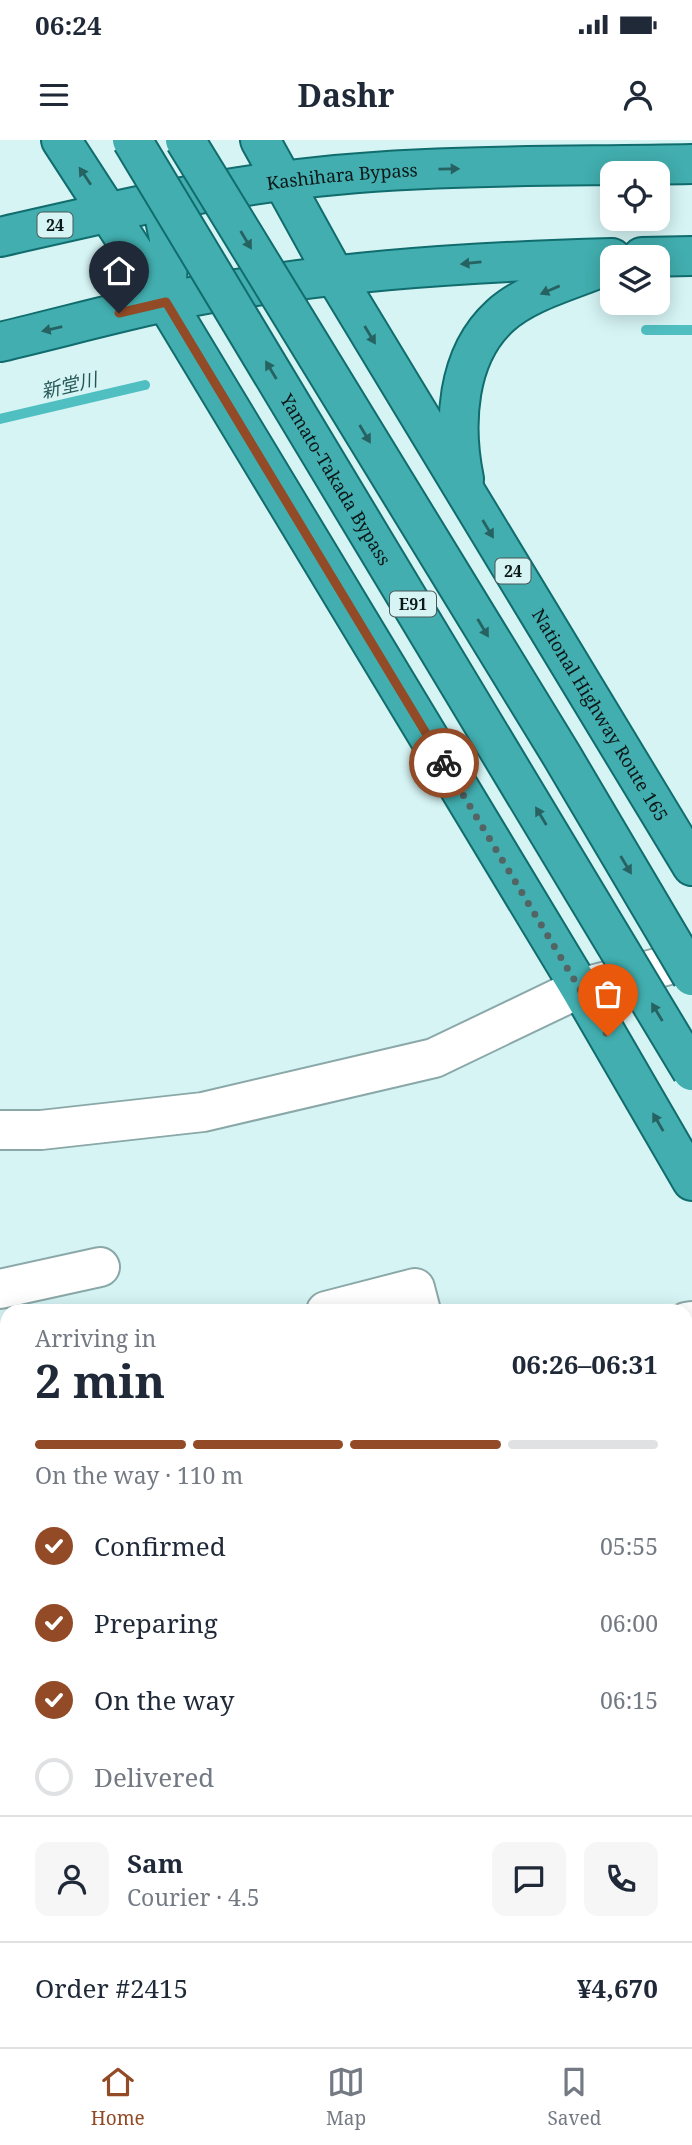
<!DOCTYPE html>
<html lang="en">
<head>
<meta charset="utf-8">
<style>
  :root { --surface:#fff; --page:#f6f6f7; --text:#1f2937; --muted:#747a83; --line:#e0e1e3; --accent:#924b26 }
  body { margin:0; font-family:"Noto Serif","Noto Sans JP",serif; background:var(--page); color:var(--text); height:100vh; display:flex; flex-direction:column; font-size:26px; white-space:nowrap }
  * { box-sizing:border-box; margin:0 }
  p { font-size:23px; color:var(--muted) }
  .icon { flex:none; width:38px; height:38px; fill:none; stroke:currentColor; stroke-width:2; stroke-linecap:round; stroke-linejoin:round }
  .map { position:relative; flex:1; overflow:hidden }
  .sheet { position:absolute; left:0px; top:1164px; width:693px; height:744px; display:flex; flex-direction:column; background:var(--surface); border-radius:21px 21px 0 0; box-shadow:0 4px 18px #0003 }
  .sheet>* { flex:none }
  .fabs { position:absolute; left:600px; top:21px; display:grid; gap:14px }
  .fabs a { display:grid; place-items:center; width:70px; height:70px; border-radius:14px; background:var(--surface); box-shadow:0 4px 18px #0003; font-size:35px }
  .pin { position:absolute; display:grid; place-items:center; width:60px; height:60px; color:#fff; margin:-72px -30px; border-radius:50% 50% 50% 0; rotate:-45deg; box-shadow:0 0 7px #0007 }
  .pin .icon { rotate:45deg }
  .courier { position:absolute; display:grid; place-items:center; width:70px; height:70px; margin:-35px; border:5px solid #924b26; border-radius:50%; background:#fff; color:#222; box-shadow:0 2px 9px #0007 }
  .overview em { font-style:normal; font-weight:700 }
  .overview div { display:flex; flex-direction:column-reverse }
  .overview { display:flex; align-items:center; justify-content:space-between; height:119px; padding:0 35px }
  h1 { font-size:46px; font-weight:700; line-height:52px }
  .bar { display:grid; grid-template-columns:repeat(4,1fr); gap:10px 7px; align-content:center; height:84px; padding:0 35px }
  .bar i { height:9px; border-radius:5px; background:var(--line) }
  .bar .active { background:var(--accent) }
  .bar p { grid-column:span 4 }
  .line { display:flex; align-items:center; gap:18px; padding:0 35px; border-top:2px solid var(--line) }
  .line div { flex:1 }
  .round { display:grid; place-items:center; flex:none; width:74px; height:74px; border-radius:14px; background:var(--page) }
  ol { padding:0 35px; list-style:none }
  li { display:flex; align-items:center; gap:21px; height:77px }
  li p { margin-inline-start:auto }
  li .icon { padding:7px; border-radius:50%; background:var(--accent); color:#fff; stroke-width:4 }
  li:last-child { color:var(--muted) }
  li i { width:38px; height:38px; border:4px solid var(--line); border-radius:50% }
  .status { display:flex; justify-content:space-between; align-items:center; height:49px; padding:0 35px; background:var(--surface); direction:ltr }
  .status svg { height:19px; fill:currentColor }
  header { display:flex; justify-content:space-between; align-items:center; height:91px; padding:0 35px; background:var(--surface); font-size:32px; font-weight:700 }
  .tabs { display:flex; justify-content:space-around; align-items:center; height:98px; border-top:2px solid var(--line); background:var(--surface); font-size:19px; color:var(--muted) }
  .tabs a { display:grid; justify-items:center; gap:4px }
  .tabs .active { color:var(--accent) }
  .map>svg:first-child { display:block }
  .lines { fill:none; stroke-linecap:round; stroke-linejoin:round }
  .stream { stroke:#50bfc1; stroke-width:10 }
  .minor-casing { stroke:#8ba8a8; stroke-width:42 }
  .trunk-casing { stroke:#116c6d; stroke-width:42 }
  .minor { stroke:#fff; stroke-width:38 }
  .trunk { stroke:#42aeaf; stroke-width:38 }
  .trunk-bridge-casing { stroke:#116c6d; stroke-width:42; stroke-linecap:butt }
  .trunk-bridge { stroke:#42aeaf; stroke-width:38 }
  .oneway { fill:#276263 }
  .done { stroke:#536464; stroke-width:7; stroke-dasharray:0 12.6 }
  .route { stroke:#924b26; stroke-width:9 }
  .labels { text-anchor:middle; dominant-baseline:central; stroke-width:5; stroke-linejoin:round; paint-order:stroke }
  .shield { fill:#d6f4f4; stroke:#495959; stroke-width:2 }
  .shield-label { font-size:16px; font-weight:bold; fill:#0c1717 }
  .street-label { font-size:18px; fill:#0c1717; stroke:#d6f4f4 }
  .water-label { font-size:19px; font-style:italic; fill:#255656; stroke:#d6f4f4 }
</style>
</head>
<body>
<div class="status"><b>06:24</b><svg viewBox="0 0 49 12"><path d="M0 12V9h3v3zM5 12V6h3v6zM10 12V3h3v9zM15 12V0h3v12zM26 1h20v11H26zM47 4h2v5h-2z"/></svg></div>
<header><svg class="icon" aria-label="menu" viewBox="0 0 24 24"><path d="M4 6h16M4 12h16M4 18h16"/></svg>Dashr<svg class="icon" aria-label="person" viewBox="0 0 24 24"><circle cx="12" cy="8" r="4"/><path d="M4 21q1-7 8-7t8 7"/></svg></header>
<div class="map">
<svg width="692" height="1907" viewBox="0 0 692 1907">
  <rect width="100%" height="100%" fill="#d6f4f4"/>
  <g class="lines">
    <!-- stream -->
    <g class="stream">
      <path d="M646 190H692"/>
      <path d="M0 279 145 245"/>
    </g>
    <defs>
      <g id="minor">
        <path d="M0 990H41L203 972 434 918 580 848 692 819"/>
        <path d="M0 1149 100 1127"/>
        <path d="M326 1171 415 1148 421 1171"/>
        <path d="M686 1182 692 1181"/>
        <path d="M0 1255 7 1253"/>
        <path d="M0 1388 7 1387"/>
        <path d="M686 1487 692 1511"/>
        <path d="M0 1488 7 1521"/>
        <path d="M0 1578 7 1576"/>
        <path d="M686 1660 692 1658"/>
        <path d="M0 1708 7 1706"/>
        <path d="M686 1883 692 1903"/>
        <path d="M303 1900 305 1907"/>
        <path d="M496 1900 498 1907"/>
        <path d="M68 1907 94 1900"/>
      </g>
      <g id="trunk">
        <path d="M61 0 166 162 580 848 692 1041"/>
        <path id="s1" d="M260 0 335 136 692 726"/>
        <path d="M159 50 169 99 166 162"/>
        <path id="s2" d="M0 97C93 76 187 53 282 41 417 23 556 27 692 24"/>
        <path d="M642 117 692 116"/>
        <path d="M0 202C55 189 110 174 165 162 311 132 463 122 612 118"/>
        <path d="M464 339C453 285 456 216 500 176 527 151 573 140 607 125"/>
      </g>
    </defs>
    <!-- minor casing -->
    <use href="#minor" class="minor-casing"/>
    <!-- trunk casing -->
    <use href="#trunk" class="trunk-casing"/>
    <!-- minor -->
    <use href="#minor" class="minor"/>
    <!-- trunk -->
    <use href="#trunk" class="trunk"/>
    <defs>
      <g id="trunk-bridge">
        <path id="s3" d="M132 0 692 931"/>
        <path d="M185 0 562 616 692 836"/>
      </g>
    </defs>
    <!-- trunk-bridge casing -->
    <use href="#trunk-bridge" class="trunk-bridge-casing"/>
    <!-- trunk-bridge -->
    <use href="#trunk-bridge" class="trunk-bridge"/>
  </g>
  <!-- one-way arrows -->
  <defs><path id="oneway-solid" d="M-6-.8H1V-3.2L6.5 0L1 3.2V.8H-6Z" transform="scale(1.75)"/></defs>
  <g class="oneway">
    <use href="#oneway-solid" transform="translate(449 29) rotate(-1)"/>
    <use href="#oneway-solid" transform="translate(85 36) rotate(-124)"/>
    <use href="#oneway-solid" transform="translate(246 100) rotate(59)"/>
    <use href="#oneway-solid" transform="translate(471 123) rotate(174)"/>
    <use href="#oneway-solid" transform="translate(550 150) rotate(157)"/>
    <use href="#oneway-solid" transform="translate(52 189) rotate(167)"/>
    <use href="#oneway-solid" transform="translate(370 195) rotate(59)"/>
    <use href="#oneway-solid" transform="translate(271 230) rotate(-121)"/>
    <use href="#oneway-solid" transform="translate(365 294) rotate(59)"/>
    <use href="#oneway-solid" transform="translate(488 389) rotate(59)"/>
    <use href="#oneway-solid" transform="translate(483 488) rotate(59)"/>
    <use href="#oneway-solid" transform="translate(541 676) rotate(-121)"/>
    <use href="#oneway-solid" transform="translate(626 725) rotate(59)"/>
    <use href="#oneway-solid" transform="translate(657 872) rotate(-121)"/>
    <use href="#oneway-solid" transform="translate(658 982) rotate(-120)"/>
  </g>
  <g class="lines">
    <!-- done -->
    <path class="done" d="M444 623 608 896"/>
    <!-- route -->
    <path class="route" d="M119 173 166 162 444 623"/>
  </g>
  <g class="labels">
    <!-- shield labels -->
    <g class="shield">
      <rect x="37.5" y="72.5" width="35" height="25" rx="5"/>
      <rect x="495.5" y="418.5" width="35" height="25" rx="5"/>
      <rect x="390" y="451.5" width="46" height="25" rx="5"/>
    </g>
    <g class="shield-label">
      <text x="55" y="85">24</text>
      <text x="513" y="431">24</text>
      <text x="413" y="464">E91</text>
    </g>
    <!-- street labels -->
    <g class="street-label">
      <text stroke="none"><textPath href="#s2" startOffset="348">Kashihara Bypass</textPath></text>
      <text stroke="none"><textPath href="#s3" startOffset="396">Yamato-Takada Bypass</textPath></text>
      <text stroke="none"><textPath href="#s1" startOffset="668">National Highway Route 165</textPath></text>
    </g>
    <!-- water labels -->
    <g class="water-label">
      <text transform="translate(69 245) rotate(-13)">新堂川</text>
    </g>
  </g>
</svg>
<div class="fabs">
<a><svg class="icon" aria-label="locate" viewBox="0 0 24 24"><circle cx="12" cy="12" r="6"/><path d="M12 2v4M12 18v4M2 12h4M18 12h4"/></svg></a>
<a><svg class="icon" aria-label="layers" viewBox="0 0 24 24"><path d="M12 4l9 5-9 5-9-5zM3 14l9 5 9-5"/></svg></a>
</div>
<div class="pin" style="left:608px;top:896px;background:#ea580c"><svg class="icon" aria-label="bag" viewBox="0 0 24 24"><path d="M5 8h14l-1 12H6zM9 8a3 3 0 0 1 6 0"/></svg></div>
<div class="pin" style="left:119px;top:173px;background:#1f2937"><svg class="icon" aria-label="home" viewBox="0 0 24 24"><path d="M3 11l9-7 9 7M6 9v11h12V9"/></svg></div>
<div class="courier" style="left:444px;top:623px"><svg class="icon" aria-label="bike" viewBox="0 0 24 24"><circle cx="6" cy="16" r="4"/><circle cx="18" cy="16" r="4"/><path d="M6 16l4-8h5l3 8M10 8l3 8H6M13 5h3"/></svg></div>
<section class="sheet">
<div class="overview"><div><h1>2 min</h1><p>Arriving in</p></div><em>06:26–06:31</em></div>
<div class="bar"><i class="active"></i><i class="active"></i><i class="active"></i><i></i><p>On the way · 110 m</p></div>
<ol>
<li><svg class="icon" aria-label="check" viewBox="0 0 24 24"><path d="M5 12l5 5 9-10"/></svg>Confirmed<p>05:55</p></li>
<li><svg class="icon" aria-label="check" viewBox="0 0 24 24"><path d="M5 12l5 5 9-10"/></svg>Preparing<p>06:00</p></li>
<li><svg class="icon" aria-label="check" viewBox="0 0 24 24"><path d="M5 12l5 5 9-10"/></svg>On the way<p>06:15</p></li>
<li><i></i>Delivered</li>
</ol>
<div class="line" style="height:126px"><a class="round"><svg class="icon" aria-label="person" viewBox="0 0 24 24"><circle cx="12" cy="8" r="4"/><path d="M4 21q1-7 8-7t8 7"/></svg></a><div><b>Sam</b><p>Courier · 4.5</p></div><a class="round"><svg class="icon" aria-label="chat" viewBox="0 0 24 24"><path d="M4 5h16v11H9l-5 4z"/></svg></a><a class="round"><svg class="icon" aria-label="phone" viewBox="0 0 24 24"><path d="M5 4h4l2 5-3 2q2 4 5 5l2-3 5 2v4C11 20 4 13 5 4z"/></svg></a></div>
<div class="line" style="height:91px"><div>Order #2415</div><b>¥4,670</b></div>
</section>
</div>
<nav class="tabs">
<a class="active"><svg class="icon" aria-label="home" viewBox="0 0 24 24"><path d="M3 11l9-7 9 7M6 9v11h12V9"/></svg>Home</a>
<a><svg class="icon" aria-label="map" viewBox="0 0 24 24"><path d="M3 6l6-2 6 2 6-2v14l-6 2-6-2-6 2zM9 4v14M15 6v14"/></svg>Map</a>
<a><svg class="icon" aria-label="saved" viewBox="0 0 24 24"><path d="M7 4h10v16l-5-4-5 4z"/></svg>Saved</a>
</nav>
</body>
</html>
